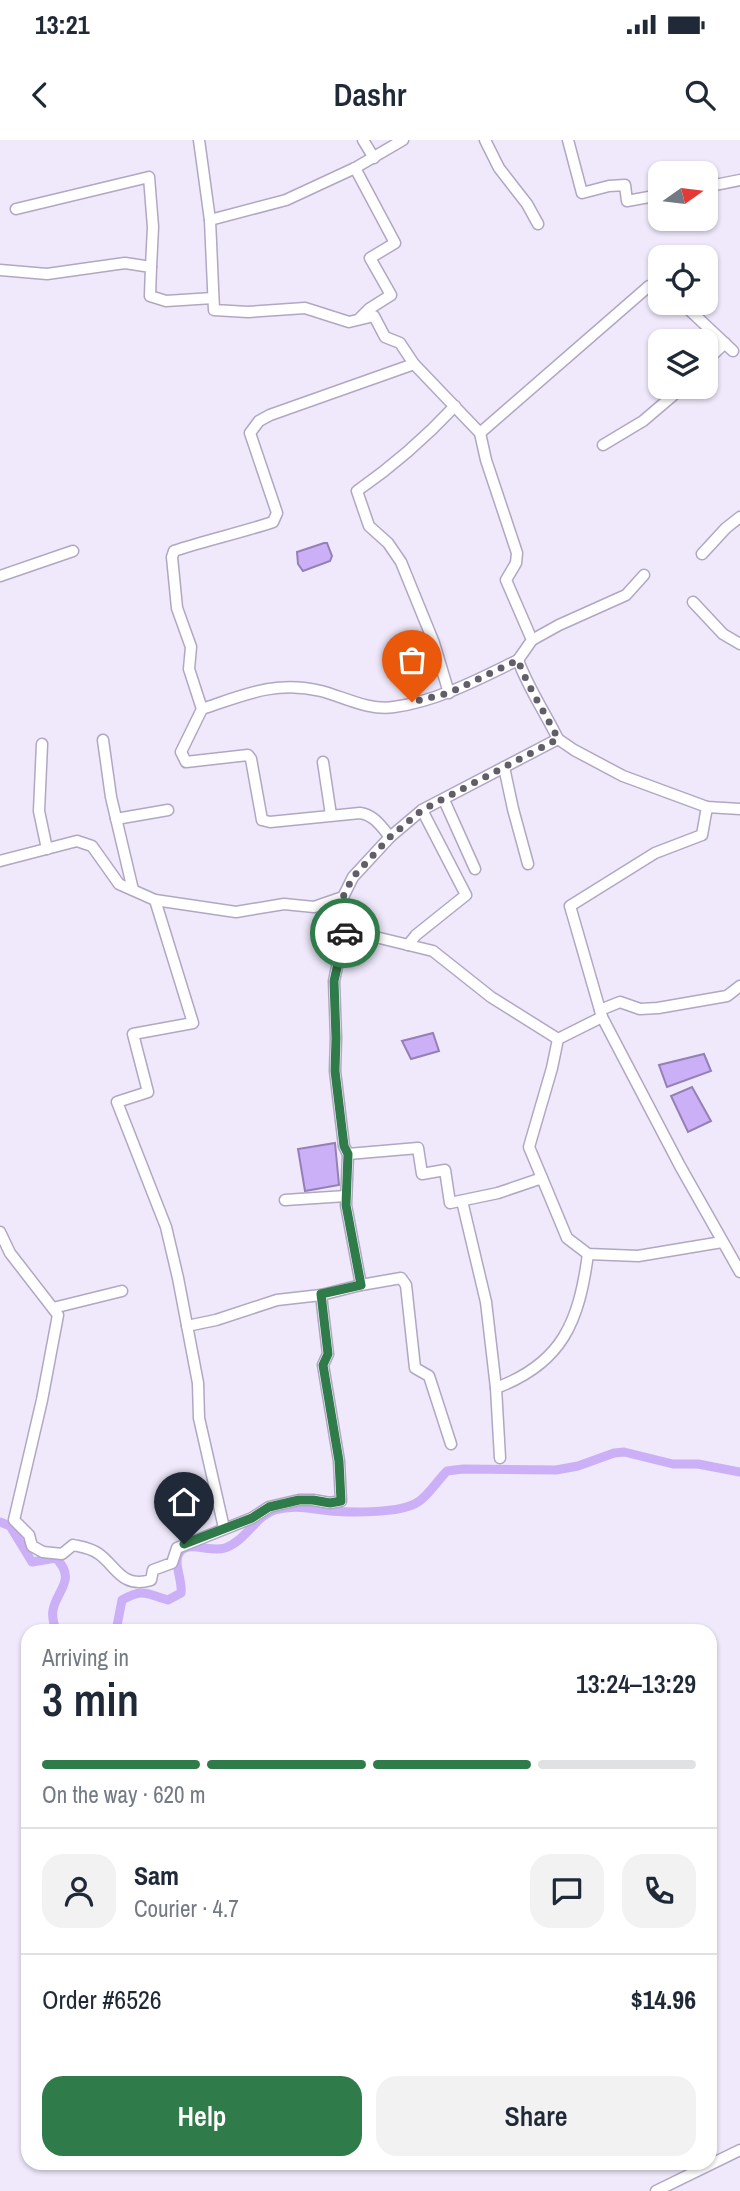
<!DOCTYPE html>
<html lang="en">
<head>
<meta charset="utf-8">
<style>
  :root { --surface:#fff; --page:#f2f2f3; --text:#1f2937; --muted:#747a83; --line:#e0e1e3; --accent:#2f7b49 }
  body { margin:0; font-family:"Archivo Narrow",sans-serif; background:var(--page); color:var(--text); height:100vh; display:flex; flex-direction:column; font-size:26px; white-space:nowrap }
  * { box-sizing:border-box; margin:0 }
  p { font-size:23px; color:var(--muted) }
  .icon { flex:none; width:38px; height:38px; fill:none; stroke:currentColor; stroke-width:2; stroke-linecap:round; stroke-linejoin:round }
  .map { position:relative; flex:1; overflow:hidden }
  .details { position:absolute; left:21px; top:1484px; width:696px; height:546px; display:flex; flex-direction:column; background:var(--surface); border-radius:21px; box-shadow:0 2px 5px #0004 }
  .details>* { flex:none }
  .needle { width:46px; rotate:76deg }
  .controls { position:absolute; left:648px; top:21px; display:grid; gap:14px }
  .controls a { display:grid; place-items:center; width:70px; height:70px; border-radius:14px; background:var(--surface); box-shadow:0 2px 5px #0004; font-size:35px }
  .pin { position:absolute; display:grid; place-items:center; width:60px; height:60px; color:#fff; margin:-72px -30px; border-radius:50% 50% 50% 0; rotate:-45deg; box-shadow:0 0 7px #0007 }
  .pin .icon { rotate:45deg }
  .courier { position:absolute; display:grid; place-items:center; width:70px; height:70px; margin:-35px; border:5px solid #2f7b49; border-radius:50%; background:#fff; color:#222; box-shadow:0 2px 9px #0007 }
  .head em { font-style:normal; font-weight:600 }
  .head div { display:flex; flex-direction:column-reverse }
  .head { display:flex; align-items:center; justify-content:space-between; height:119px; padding:0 21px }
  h1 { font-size:46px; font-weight:600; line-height:52px }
  .bar { display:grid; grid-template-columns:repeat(4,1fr); gap:10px 7px; align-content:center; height:84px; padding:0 21px }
  .bar i { height:9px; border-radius:5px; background:var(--line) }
  .bar .active { background:var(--accent) }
  .bar p { grid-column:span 4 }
  .line { display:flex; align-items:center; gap:18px; padding:0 21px; border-top:2px solid var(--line) }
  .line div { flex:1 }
  .round { display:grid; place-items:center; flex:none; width:74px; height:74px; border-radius:21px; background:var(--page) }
  .cta { display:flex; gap:14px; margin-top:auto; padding:14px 21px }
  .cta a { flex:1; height:80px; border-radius:21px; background:var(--accent); color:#fff; font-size:28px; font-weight:600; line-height:80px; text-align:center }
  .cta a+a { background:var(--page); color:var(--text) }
  .status { display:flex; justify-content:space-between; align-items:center; height:49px; padding:0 35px; background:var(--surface); direction:ltr }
  .status svg { height:19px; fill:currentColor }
  header { display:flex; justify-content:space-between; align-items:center; height:91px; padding:0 21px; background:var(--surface); font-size:32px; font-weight:600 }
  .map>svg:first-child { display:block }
  .water { fill:#cbaff7; stroke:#9480b5; stroke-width:2 }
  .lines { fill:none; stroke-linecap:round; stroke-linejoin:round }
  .canal { stroke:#cbaff7; stroke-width:9 }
  .minor-casing { stroke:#b1a7c3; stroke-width:13 }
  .minor { stroke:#fff; stroke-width:10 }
  .done { stroke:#615d69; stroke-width:7; stroke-dasharray:0 12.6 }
  .route { stroke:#2f7b49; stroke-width:9 }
</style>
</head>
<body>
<div class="status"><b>13:21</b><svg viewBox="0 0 49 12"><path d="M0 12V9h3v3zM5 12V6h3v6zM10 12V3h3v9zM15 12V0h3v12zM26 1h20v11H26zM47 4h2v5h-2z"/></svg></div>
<header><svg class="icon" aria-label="back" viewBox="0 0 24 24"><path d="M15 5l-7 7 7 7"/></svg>Dashr<svg class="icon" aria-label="search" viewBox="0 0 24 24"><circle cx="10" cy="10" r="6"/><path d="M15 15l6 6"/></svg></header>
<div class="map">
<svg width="740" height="2051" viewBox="0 0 740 2051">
  <rect width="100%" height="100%" fill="#efe9fb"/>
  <!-- water -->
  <g class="water">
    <path d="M324 403H327L332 416 330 421 303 431 298 424 297 412Z"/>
    <path d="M433 893 439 911 411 919 402 901Z"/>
    <path d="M704 914 711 931 667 947 659 925Z"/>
    <path d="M692 947 711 981 688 992 671 956Z"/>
    <path d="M335 1003 339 1045 305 1051 298 1009Z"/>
  </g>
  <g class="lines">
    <!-- canal -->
    <g class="canal">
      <path d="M0 1382 10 1386 32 1422 56 1418C84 1447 39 1456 57 1491"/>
      <path d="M116 1491 122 1460C144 1448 146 1454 168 1460L181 1453C183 1440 172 1422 180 1412 190 1400 210 1413 225 1408 246 1401 256 1375 275 1370 292 1365 307 1368 323 1370 345 1373 400 1374 418 1362 429 1355 437 1341 447 1331L463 1329 556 1330 578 1326 614 1313 624 1312 673 1324H698L740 1332"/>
    </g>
    <defs>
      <g id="minor">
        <path d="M199 0 210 80"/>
        <path d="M363 0 374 18"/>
        <path d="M403 0 355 28 286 60 210 80 214 170 248 172 305 168 349 182 374 176 385 197 400 203 414 224 480 293 486 320 517 413 516 423 506 440 532 500 518 520C528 548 545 572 558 599"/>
        <path d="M485 0 499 28 527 64 538 84"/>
        <path d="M568 0 582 53 609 46 625 45 627 61 660 55"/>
        <path d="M355 28 395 103 370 118 391 155 369 169 360 178"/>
        <path d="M705 47 740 40"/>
        <path d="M16 69 149 37 153 87 151 127"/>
        <path d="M0 130 47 134 125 123 151 127 150 156 166 161 213 158"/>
        <path d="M682 163 733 211"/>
        <path d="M705 222 725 203"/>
        <path d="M480 293 649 146 660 152"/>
        <path d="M603 305 643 281 683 247"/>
        <path d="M702 414 726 388 740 377"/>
        <path d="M0 436 73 411"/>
        <path d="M693 462 723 494 740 504"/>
        <path d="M532 500 559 485 626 455 644 435"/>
        <path d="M449 553 434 503 401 422 388 403 369 386 357 351C393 326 425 298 455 266"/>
        <path d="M202 569C244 555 276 540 321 551 344 557 369 571 394 567 438 561 479 539 518 520"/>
        <path d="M103 600 111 657 133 750"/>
        <path d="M42 604 39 671 47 709"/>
        <path d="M323 622 331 675"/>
        <path d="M504 627 513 669 528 724"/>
        <path d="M444 660 475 729"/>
        <path d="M707 667 702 695 655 713 570 766 602 877 680 1026 740 1132"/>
        <path d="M116 679 168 670"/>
        <path d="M390 697C381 686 374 675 360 673L270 682 262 680 251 619 248 615 186 622 181 612 202 569 189 529 191 507 177 468 172 417 174 411C207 400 240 393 273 382L277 373 250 293 259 281 270 275 414 224"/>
        <path d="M0 721 77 701 92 706 119 744 155 760 236 772 284 764 314 767 343 757 353 737 390 697 422 670 558 599 574 610 623 636 707 667 740 669"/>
        <path d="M343 757 346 785 351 791 433 811 491 857 558 899 602 877"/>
        <path d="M155 760 193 883 133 894 148 952 117 962 166 1087 178 1138 198 1243 199 1278 224 1388"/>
        <path d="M408 805 416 795 466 755 422 670"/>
        <path d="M600 870 620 862 640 869 658 868 727 856 740 846"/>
        <path d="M348 1014 418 1008 422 1034 445 1030 450 1063 498 1053 542 1038 567 1098 588 1114 638 1116 722 1102"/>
        <path d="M542 1038 529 1007 552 928 558 899"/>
        <path d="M285 1060 346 1056"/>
        <path d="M462 1061 486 1162 496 1248 500 1318"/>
        <path d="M0 1092 10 1113 58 1175 42 1260 14 1380 29 1395 32 1406 43 1412 62 1414 73 1405C82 1407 91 1408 99 1414 116 1426 122 1449 151 1440L153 1430 172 1423 177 1408 252 1378 269 1367 299 1360H313L330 1363 341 1361 339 1321 323 1225 328 1214 321 1155 361 1145 346 1065 348 1014 344 1006 335 931 336 898 334 841 346 785"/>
        <path d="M361 1145 401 1138 406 1145 415 1228 429 1236 451 1304"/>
        <path d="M53 1168 122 1151"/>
        <path d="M187 1186 216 1180 277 1160 321 1155"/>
        <path d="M496 1248C563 1223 579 1181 588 1114"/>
        <path d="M656 2051 740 2010"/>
      </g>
    </defs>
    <!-- minor casing -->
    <use href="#minor" class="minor-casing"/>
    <!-- minor -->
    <use href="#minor" class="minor"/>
  </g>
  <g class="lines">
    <!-- done -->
    <path class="done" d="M345 793 346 785 343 757 353 737 390 697 422 670 558 599C545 572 528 548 518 520L449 553 412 562"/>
    <!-- route -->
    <path class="route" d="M184 1404 252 1378 269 1367 299 1360H313L330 1363 341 1361 339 1321 323 1225 328 1214 321 1154 361 1145 346 1065 348 1014 344 1006 335 931 336 898 334 841 345 793"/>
  </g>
</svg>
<div class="controls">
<a><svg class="needle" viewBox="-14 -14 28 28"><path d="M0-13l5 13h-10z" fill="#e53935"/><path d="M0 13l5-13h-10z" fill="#747a83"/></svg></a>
<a><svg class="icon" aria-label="locate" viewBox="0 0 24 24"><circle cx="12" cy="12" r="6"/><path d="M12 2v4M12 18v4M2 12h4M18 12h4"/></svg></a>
<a><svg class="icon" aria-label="layers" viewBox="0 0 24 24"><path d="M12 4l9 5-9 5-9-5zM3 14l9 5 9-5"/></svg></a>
</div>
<div class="pin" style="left:412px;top:562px;background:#ea580c"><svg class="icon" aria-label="bag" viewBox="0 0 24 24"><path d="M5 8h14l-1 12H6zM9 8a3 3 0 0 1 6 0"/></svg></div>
<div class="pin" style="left:184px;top:1404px;background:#1f2937"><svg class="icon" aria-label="home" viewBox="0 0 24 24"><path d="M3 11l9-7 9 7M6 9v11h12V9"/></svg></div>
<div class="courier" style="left:345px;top:793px"><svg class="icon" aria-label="car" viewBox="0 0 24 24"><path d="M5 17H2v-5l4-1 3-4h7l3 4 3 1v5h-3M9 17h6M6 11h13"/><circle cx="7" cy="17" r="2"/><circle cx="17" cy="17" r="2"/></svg></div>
<section class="details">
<div class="head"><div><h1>3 min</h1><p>Arriving in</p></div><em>13:24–13:29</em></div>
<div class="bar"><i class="active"></i><i class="active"></i><i class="active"></i><i></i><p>On the way · 620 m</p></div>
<div class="line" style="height:126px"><a class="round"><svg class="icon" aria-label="person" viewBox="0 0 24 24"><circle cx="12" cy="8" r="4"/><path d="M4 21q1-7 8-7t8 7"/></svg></a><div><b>Sam</b><p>Courier · 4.7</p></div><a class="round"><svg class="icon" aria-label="chat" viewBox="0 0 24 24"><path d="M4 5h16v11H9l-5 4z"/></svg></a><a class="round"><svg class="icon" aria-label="phone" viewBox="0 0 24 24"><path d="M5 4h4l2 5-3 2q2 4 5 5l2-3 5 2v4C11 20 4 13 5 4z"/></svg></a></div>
<div class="line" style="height:91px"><div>Order #6526</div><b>$14.96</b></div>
<div class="cta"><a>Help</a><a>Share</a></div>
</section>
</div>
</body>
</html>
